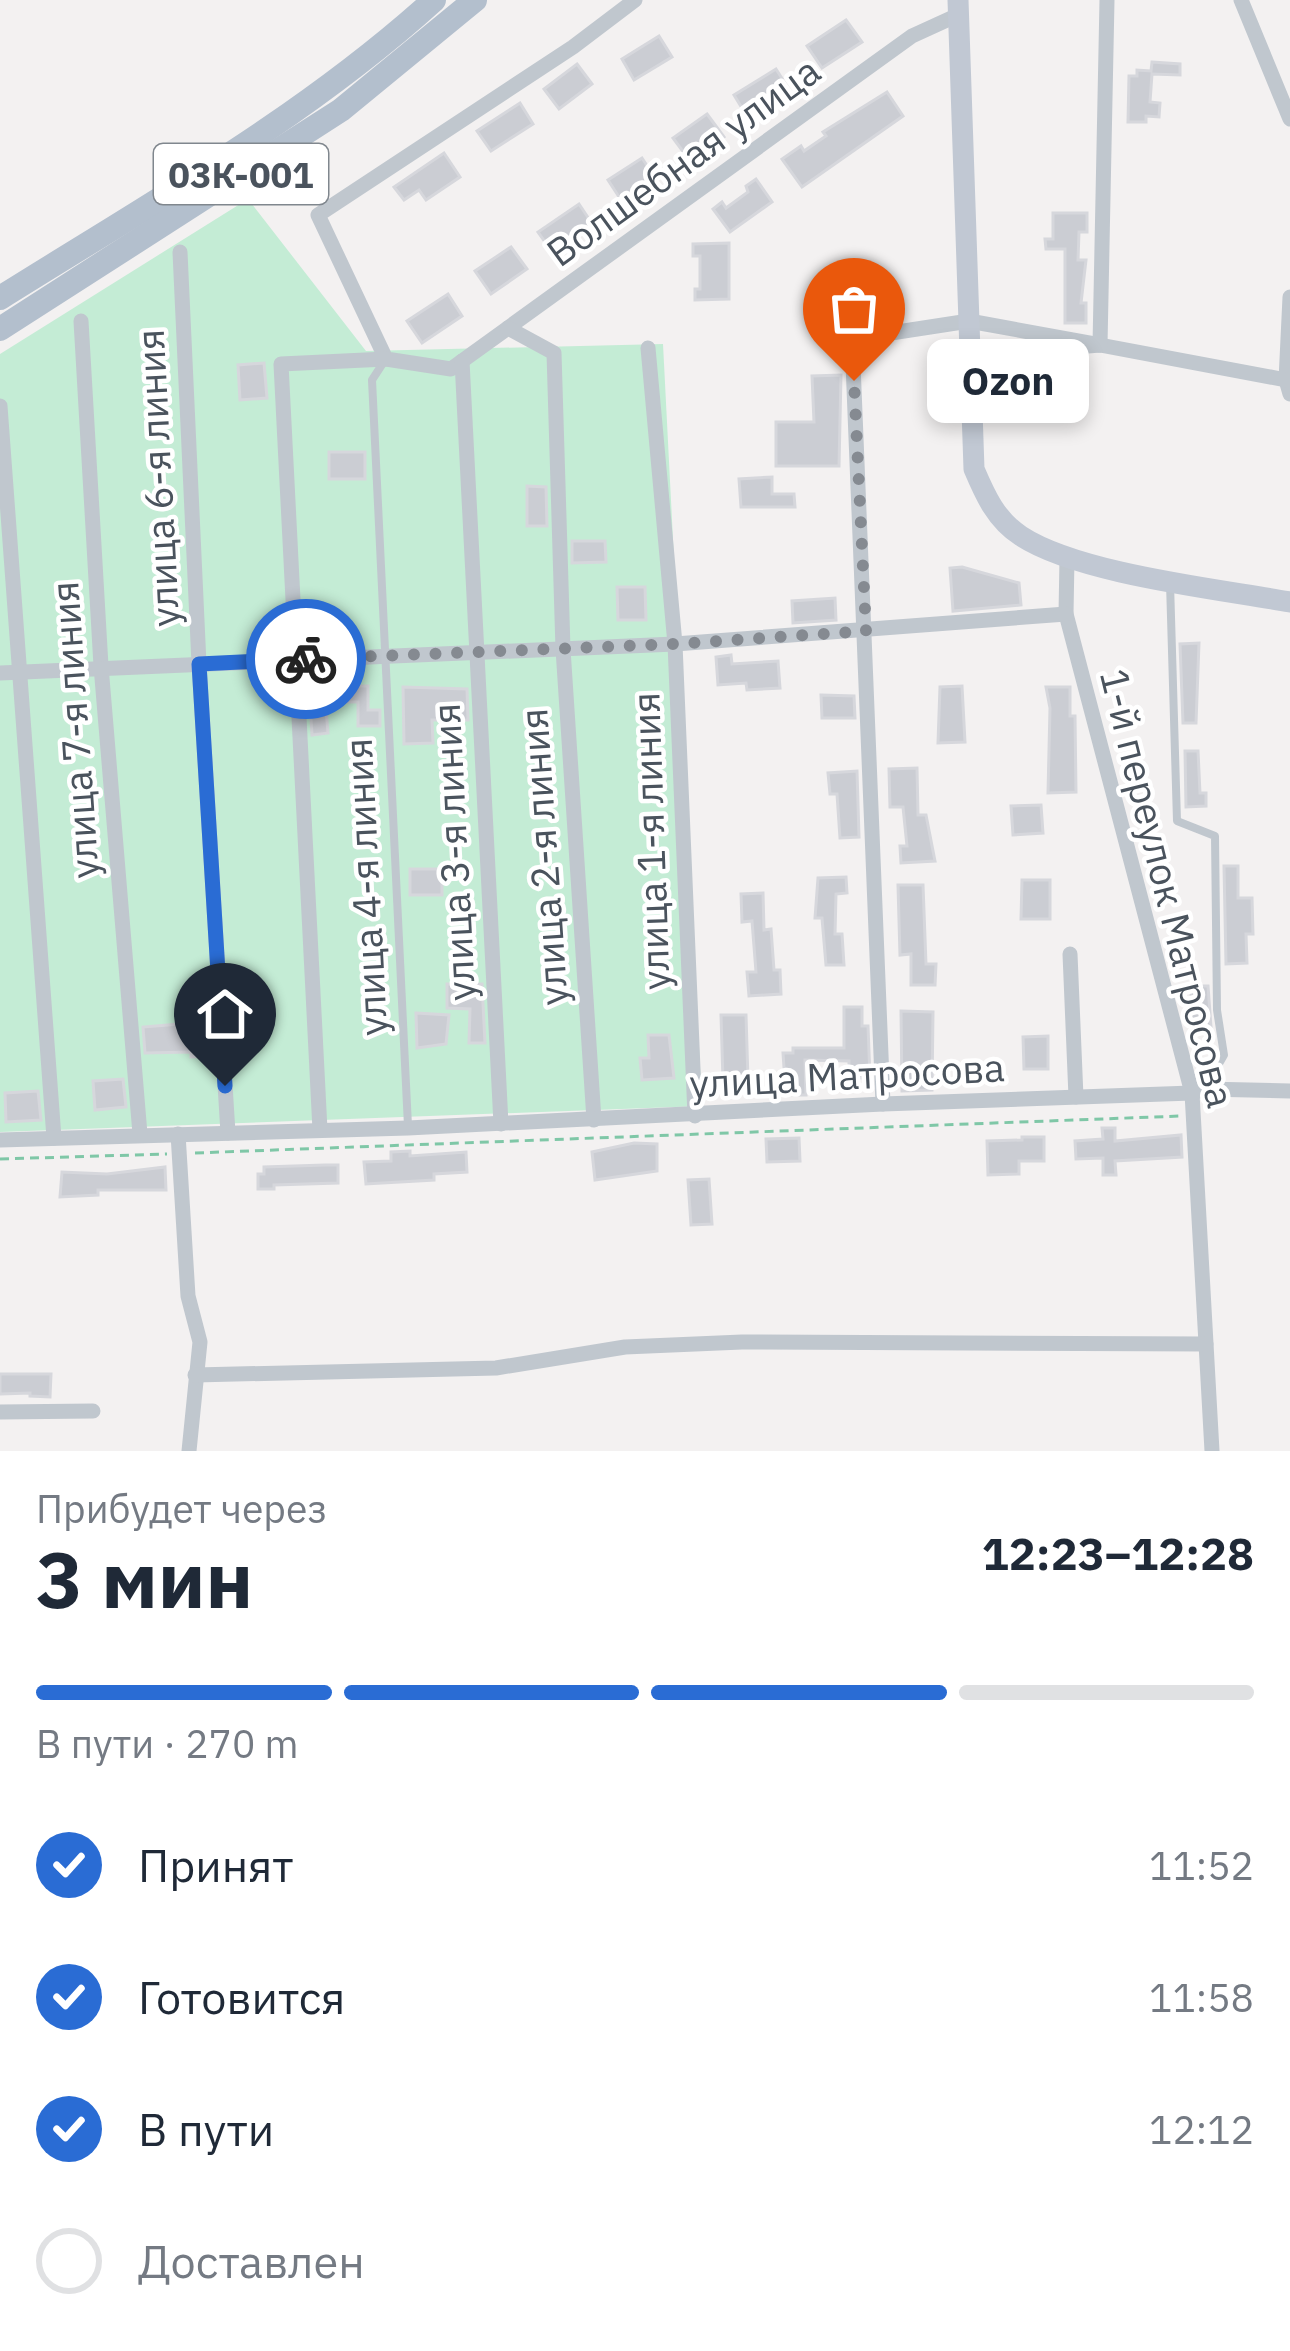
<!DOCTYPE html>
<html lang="ru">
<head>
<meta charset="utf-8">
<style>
  :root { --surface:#fff; --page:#f2f2f3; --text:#1f2937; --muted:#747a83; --line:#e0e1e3; --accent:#2a6cd4 }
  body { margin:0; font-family:"IBM Plex Sans",sans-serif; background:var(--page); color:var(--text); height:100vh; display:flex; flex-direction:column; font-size:45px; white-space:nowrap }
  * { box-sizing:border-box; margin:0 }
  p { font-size:39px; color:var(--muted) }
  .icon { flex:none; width:66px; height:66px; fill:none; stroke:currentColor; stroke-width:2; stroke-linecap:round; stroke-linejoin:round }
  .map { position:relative; height:1451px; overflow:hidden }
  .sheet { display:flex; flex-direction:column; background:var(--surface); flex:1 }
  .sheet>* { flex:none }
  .pin { position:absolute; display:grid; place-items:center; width:102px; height:102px; color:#fff; margin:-123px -51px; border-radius:50% 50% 50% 0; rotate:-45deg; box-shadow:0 0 12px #0007 }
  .pin .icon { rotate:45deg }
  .courier { position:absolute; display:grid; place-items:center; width:120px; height:120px; margin:-60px; border:9px solid #2a6cd4; border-radius:50%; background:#fff; color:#222; box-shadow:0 3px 15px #0007 }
  .bubble { position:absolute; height:84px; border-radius:18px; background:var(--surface); box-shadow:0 6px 18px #0003; font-size:39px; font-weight:800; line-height:84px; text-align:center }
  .overview em { font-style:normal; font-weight:800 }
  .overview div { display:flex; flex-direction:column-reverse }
  .overview { display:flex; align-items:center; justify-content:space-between; height:204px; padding:0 36px }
  h1 { font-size:78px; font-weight:800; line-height:90px }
  .bar { display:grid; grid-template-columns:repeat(4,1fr); gap:18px 12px; align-content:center; height:144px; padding:0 36px }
  .bar i { height:15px; border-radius:9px; background:var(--line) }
  .bar .on { background:var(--accent) }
  .bar p { grid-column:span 4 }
  ol { padding:0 36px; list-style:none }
  li { display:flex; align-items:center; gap:36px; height:132px }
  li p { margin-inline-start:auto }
  li .icon { padding:12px; border-radius:50%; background:var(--accent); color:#fff; stroke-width:4 }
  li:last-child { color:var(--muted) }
  li i { width:66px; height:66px; border:6px solid var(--line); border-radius:50% }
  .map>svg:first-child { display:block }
  .green { fill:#c4ecd5 }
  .building { fill:#cbcdd3; stroke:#d6d7dc; stroke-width:3 }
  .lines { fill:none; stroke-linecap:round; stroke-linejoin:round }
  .path { stroke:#7fc7a7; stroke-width:3; stroke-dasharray:9 6; stroke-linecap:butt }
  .service { stroke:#c0c7ce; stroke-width:8 }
  .minor { stroke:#c0c7ce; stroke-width:15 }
  .secondary { stroke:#c1c8d3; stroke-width:21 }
  .primary { stroke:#b3bfcd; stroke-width:24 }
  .done { stroke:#858a91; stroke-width:12; stroke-dasharray:0 21.6 }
  .route { stroke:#2a6cd4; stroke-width:15 }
  .labels { text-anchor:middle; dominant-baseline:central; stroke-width:9; stroke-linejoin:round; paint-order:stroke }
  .shield { fill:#fff; stroke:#80878e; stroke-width:3 }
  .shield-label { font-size:36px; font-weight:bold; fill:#4a535d }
  .street-label { font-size:39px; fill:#4a535d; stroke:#fff }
</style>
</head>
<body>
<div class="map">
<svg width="1290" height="1451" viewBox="0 0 1290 1451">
  <rect width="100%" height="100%" fill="#f3f1f1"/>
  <!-- green -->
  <path class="green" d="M248 199 366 351 663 344 702 1106 0 1132V354Z"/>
  <!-- building -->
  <g class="building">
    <path d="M846 20 862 42 822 68 807 46Z"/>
    <path d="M659 36 672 57 634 80 622 59Z"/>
    <path d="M1152 62 1180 64V75L1152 74 1150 102 1160 103 1159 117 1146 116V122H1128L1129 76H1137V70L1151 71Z"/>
    <path d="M577 64 592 84 559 109 544 89Z"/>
    <path d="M776 69 790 91 748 118 734 95Z"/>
    <path d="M887 92 903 116 802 187 782 159 801 146 804 151 826 136 823 132Z"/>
    <path d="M520 103 533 124 491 151 477 131Z"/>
    <path d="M707 114 724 137 690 161 673 138Z"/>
    <path d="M444 153 460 177 426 200 419 190 404 200 394 187Z"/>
    <path d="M642 158 657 181 623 203 608 180Z"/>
    <path d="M756 179 772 202 730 232 713 209 722 202 726 208 748 192 746 186Z"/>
    <path d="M579 204 593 225 553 253 538 232Z"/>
    <path d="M1053 213H1087V232H1079L1078 260H1086L1081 303H1086V323H1065V249H1046L1045 239H1053Z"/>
    <path d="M729 243V299L695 300V289H700V256H693V244Z"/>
    <path d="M511 247 527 269 491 294 475 271Z"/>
    <path d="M448 294 462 316 422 343 407 321Z"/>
    <path d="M264 363 267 398 240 400 238 365Z"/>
    <path d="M841 375 839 466H776V422H814L812 376Z"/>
    <rect x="329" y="452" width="36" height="27"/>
    <path d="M772 477V494H794L795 507H741L739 479Z"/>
    <path d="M527 486 546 487 547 526H527Z"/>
    <path d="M572 541H605L606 562 572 563Z"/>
    <path d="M962 567 1019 583 1021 605 953 611 950 568Z"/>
    <path d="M617 587H645L646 620H618Z"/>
    <path d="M835 598 836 620 793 623 792 601Z"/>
    <path d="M1199 643 1196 723H1183L1180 644Z"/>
    <path d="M731 655 732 664 778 661 780 688 747 690 746 683 718 685 716 657Z"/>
    <path d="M309 685H324L328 733 312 735Z"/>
    <path d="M344 686H368V710H380V726H358V702H345Z"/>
    <path d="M962 686 965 742 938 743 940 687Z"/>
    <path d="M403 687 467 689 468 720H432L433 743 404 744Z"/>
    <path d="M1046 687H1070V716H1075L1076 792 1048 793 1050 708Z"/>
    <path d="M821 695 854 696 855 718H822Z"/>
    <path d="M1185 751H1198L1200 793H1206V806L1186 807Z"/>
    <path d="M917 768 918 815H926L935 861 901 863 900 846H907L903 807H890L889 769Z"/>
    <path d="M857 771 859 837 840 838 837 794H830L828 773Z"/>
    <path d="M1041 805 1043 833 1013 835 1011 806Z"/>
    <path d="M1224 866H1238V898H1252L1253 934H1246L1247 963 1226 964Z"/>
    <rect x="410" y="869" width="32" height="26"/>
    <path d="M846 877 847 893 836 894 835 934H842L844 965H826L822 918H815L818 878Z"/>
    <path d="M1022 880H1050V919H1021Z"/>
    <path d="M898 885H923L926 964H936L935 985H911V954L900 955Z"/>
    <path d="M763 893 764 930 771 929 774 970H780L781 994 749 996 747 972H756L752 921 742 922 741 894Z"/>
    <path d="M447 984H482L485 1043H469L470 1009 447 1008Z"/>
    <path d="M1191 986H1208L1211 1027 1192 1028Z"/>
    <path d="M844 1007H862V1026H868L870 1078H849V1061L805 1060 806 1095H793L792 1082H785L783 1053H793V1048H844Z"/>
    <path d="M901 1011 933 1012 932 1090 902 1091Z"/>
    <path d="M416 1013 449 1015 446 1044 417 1048Z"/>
    <path d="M721 1015H746L748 1080 723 1081Z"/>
    <path d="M180 1024V1027H209L211 1056 191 1057V1052L145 1053 143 1027Z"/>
    <path d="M648 1035H669L674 1078 642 1080 640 1058H649Z"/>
    <path d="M1048 1036V1069H1024L1023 1037Z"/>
    <path d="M123 1079 126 1107 95 1110 93 1081Z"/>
    <path d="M38 1091 41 1120 6 1122 5 1093Z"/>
    <path d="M1102 1128H1115V1141L1181 1135 1182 1157 1115 1161 1116 1175H1103V1158L1076 1159 1075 1141 1103 1139Z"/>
    <path d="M1022 1137H1044V1161H1019V1174L988 1175 987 1141 1022 1140Z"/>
    <path d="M799 1138 800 1161 767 1162 766 1139Z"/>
    <path d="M634 1143 657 1144V1171L595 1180 592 1152Z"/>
    <path d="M410 1151V1156L466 1152 467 1172 434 1174V1180L366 1184 364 1162 391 1161V1152Z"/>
    <path d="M325 1165H338V1183L274 1185V1189H258V1174H264V1167Z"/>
    <path d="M165 1167 166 1190H98V1195L60 1197 62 1172 107 1174Z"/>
    <path d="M709 1179 712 1224 691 1225 688 1180Z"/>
    <path d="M0 1374H51L50 1397 30 1396V1393L0 1394Z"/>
  </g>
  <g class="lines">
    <!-- path -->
    <g class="path">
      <path d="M195 1153 1181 1116"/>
      <path d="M0 1159 167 1154"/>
    </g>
    <!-- service -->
    <g class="service">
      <path d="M385 360 372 380 408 1126"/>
      <path d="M1170 583 1177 821 1215 836 1217 1010 1224 1055 1205 1088"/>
    </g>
    <!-- minor -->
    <g class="minor">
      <path d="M635 0 573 47 318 215 386 359 451 369 912 36 958 15"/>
      <path d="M1241 0 1290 119"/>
      <path d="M180 252 199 664 228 1133"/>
      <path d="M1290 297 1286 380 1290 394"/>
      <path d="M81 321 101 666 140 1134"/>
      <path d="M508 328 554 353 563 649 594 1120"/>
      <path d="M648 348 675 644 695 1116"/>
      <path d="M968 356 1100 345 1286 380"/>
      <path d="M462 361 501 1124"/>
      <path d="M0 406 54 1138"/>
      <path d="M1067 558 1066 614 1192 1093 1212 1451"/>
      <path d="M0 673 675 644 1066 614"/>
      <path d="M1070 954 1076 1097"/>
      <path d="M883 1104 852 339 969 321 1100 345 1107 0"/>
      <path d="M320 1130 281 364 386 359"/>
      <path d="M178 1134 188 1296 200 1342 189 1451"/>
      <path d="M0 1140 408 1128 883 1104 1192 1093 1205 1089 1290 1091"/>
      <path d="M195 1375 496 1368 625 1347 742 1342 1206 1344"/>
      <path d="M0 1412 93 1411"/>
    </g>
    <!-- secondary -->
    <path class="secondary" d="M958 0 974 469C985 495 996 520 1021 536 1079 574 1219 589 1290 602"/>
    <!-- primary -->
    <g class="primary">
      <path d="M0 298C148 205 304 118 434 0"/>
      <path d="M0 329 341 110 475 0"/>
    </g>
  </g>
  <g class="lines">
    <!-- done -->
    <path class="done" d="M306 659 675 644 866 631 854 381"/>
    <!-- route -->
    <path class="route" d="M225 1086 199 664 306 659"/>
  </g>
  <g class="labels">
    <!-- shield labels -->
    <rect class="shield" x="154" y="144" width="174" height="60" rx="9"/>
    <g class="shield-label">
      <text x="241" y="174">03К-001</text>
    </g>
    <!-- street labels -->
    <g class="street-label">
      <text transform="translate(683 161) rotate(-36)">Волшебная улица</text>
      <text transform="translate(157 478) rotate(-93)">улица 6-я линия</text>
      <text transform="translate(74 730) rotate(-94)">улица 7-я линия</text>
      <text transform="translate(650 841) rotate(-92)">улица 1-я линия</text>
      <text transform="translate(453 852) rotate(-93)">улица 3-я линия</text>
      <text transform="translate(543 857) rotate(-94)">улица 2-я линия</text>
      <text transform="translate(365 887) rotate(-93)">улица 4-я линия</text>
      <text transform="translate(1168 888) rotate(76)">1-й переулок Матросова</text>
      <text transform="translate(847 1075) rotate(-3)">улица Матросова</text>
    </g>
  </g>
</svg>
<div class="pin" style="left:854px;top:381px;background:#ea580c"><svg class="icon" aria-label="bag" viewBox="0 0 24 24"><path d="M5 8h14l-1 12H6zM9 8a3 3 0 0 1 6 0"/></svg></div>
<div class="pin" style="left:225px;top:1086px;background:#1f2937"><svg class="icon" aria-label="home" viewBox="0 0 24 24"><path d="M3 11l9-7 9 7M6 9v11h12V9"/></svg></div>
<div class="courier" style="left:306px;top:659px"><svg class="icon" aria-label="bike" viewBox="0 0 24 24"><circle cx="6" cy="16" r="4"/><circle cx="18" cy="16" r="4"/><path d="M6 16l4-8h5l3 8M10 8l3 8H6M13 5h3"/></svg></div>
<div class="bubble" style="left:927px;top:339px;width:162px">Ozon</div>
</div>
<section class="sheet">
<div class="overview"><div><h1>3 мин</h1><p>Прибудет через</p></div><em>12:23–12:28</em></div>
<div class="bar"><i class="on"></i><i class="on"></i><i class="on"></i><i></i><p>В пути · 270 m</p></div>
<ol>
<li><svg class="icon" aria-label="check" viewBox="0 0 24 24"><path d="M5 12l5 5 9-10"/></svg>Принят<p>11:52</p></li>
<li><svg class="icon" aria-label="check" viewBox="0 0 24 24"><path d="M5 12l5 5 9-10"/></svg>Готовится<p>11:58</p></li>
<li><svg class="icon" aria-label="check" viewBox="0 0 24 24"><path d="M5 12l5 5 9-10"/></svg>В пути<p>12:12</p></li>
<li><i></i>Доставлен</li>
</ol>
</section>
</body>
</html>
